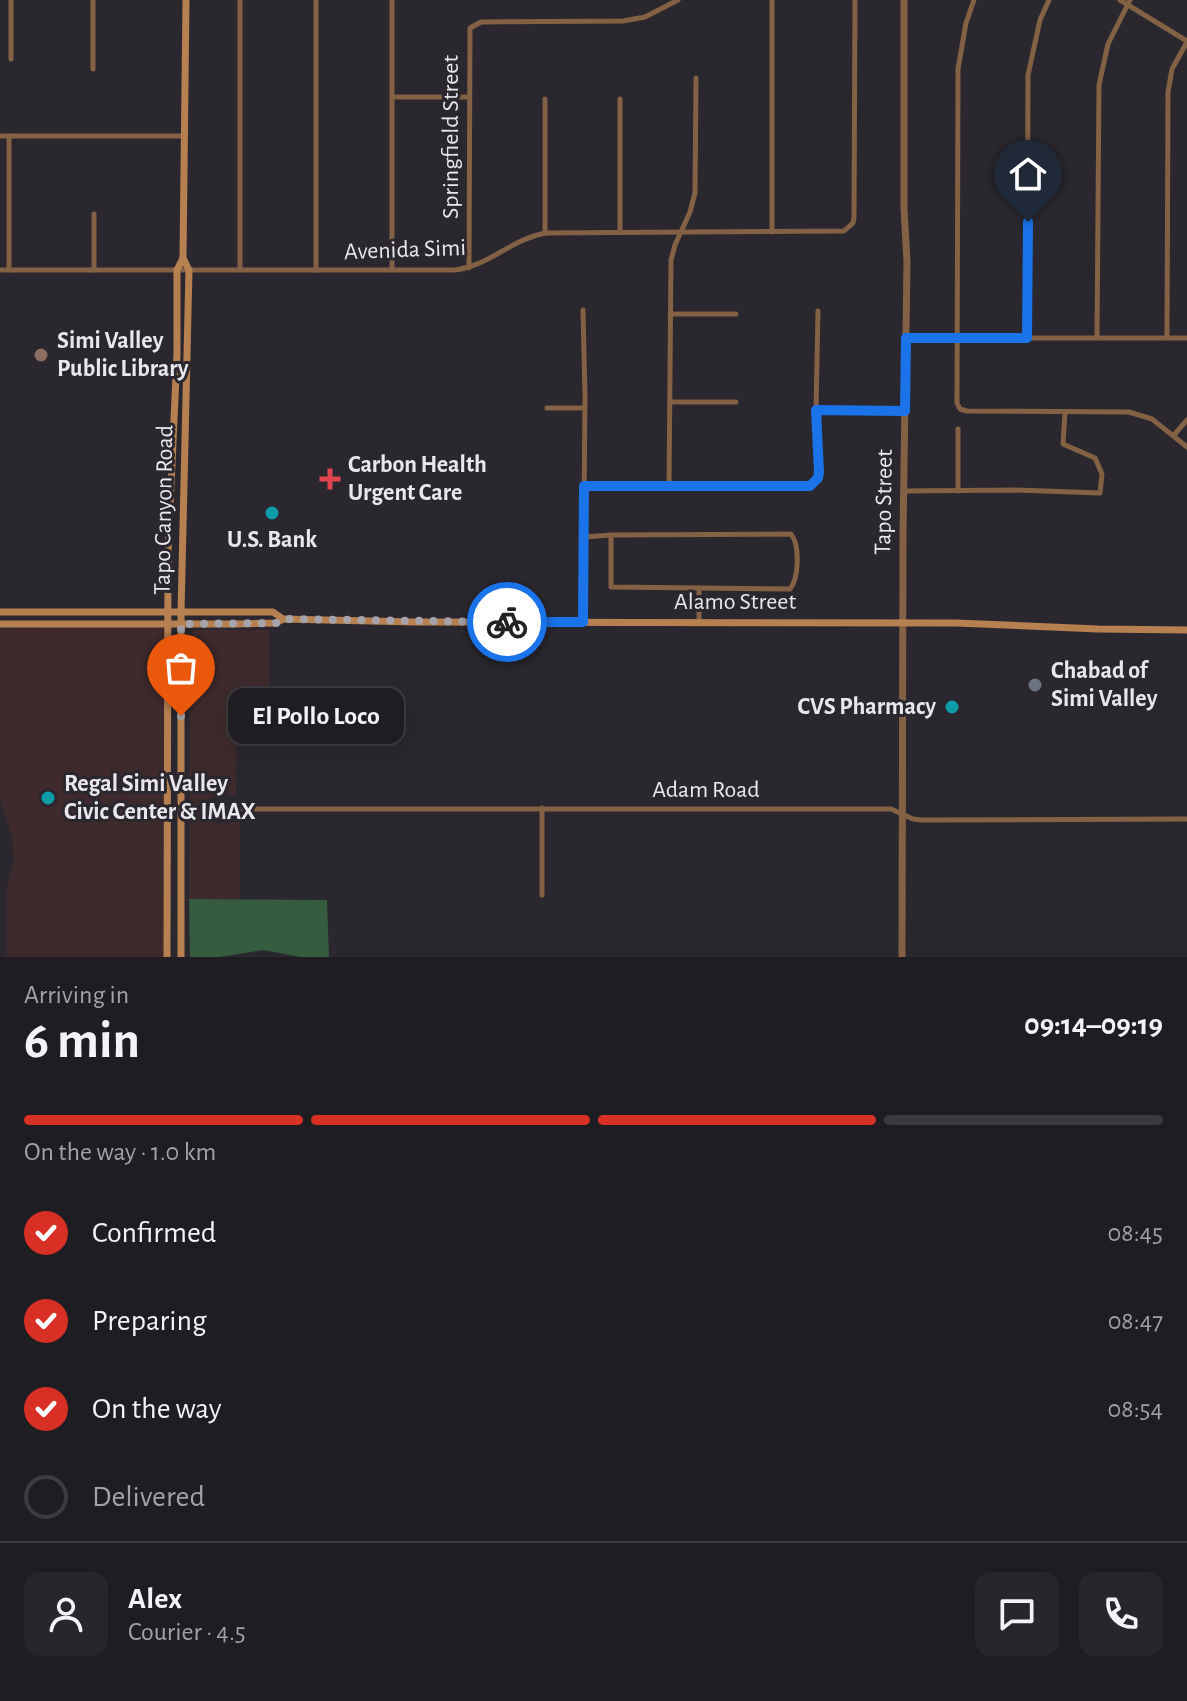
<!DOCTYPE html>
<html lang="en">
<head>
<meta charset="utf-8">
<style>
  :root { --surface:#201d22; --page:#28262a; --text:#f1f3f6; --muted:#a2a2a5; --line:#3d3b40; --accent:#d93025 }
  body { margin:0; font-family:"Alegreya Sans",sans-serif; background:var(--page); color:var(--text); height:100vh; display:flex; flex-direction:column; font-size:30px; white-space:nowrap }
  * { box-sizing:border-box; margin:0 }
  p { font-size:26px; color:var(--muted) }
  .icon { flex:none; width:44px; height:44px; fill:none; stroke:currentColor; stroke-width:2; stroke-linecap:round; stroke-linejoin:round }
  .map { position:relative; height:957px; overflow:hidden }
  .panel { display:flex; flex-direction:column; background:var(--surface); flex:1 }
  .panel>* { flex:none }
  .pin { position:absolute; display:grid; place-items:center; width:68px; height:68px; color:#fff; margin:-82px -34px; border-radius:50% 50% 50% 0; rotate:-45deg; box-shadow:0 0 8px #0007 }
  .pin .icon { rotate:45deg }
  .courier { position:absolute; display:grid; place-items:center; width:80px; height:80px; margin:-40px; border:6px solid #1a73e8; border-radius:50%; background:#fff; color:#222; box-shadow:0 2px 10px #0007 }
  .bubble { position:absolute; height:56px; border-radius:16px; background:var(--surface); box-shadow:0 8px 32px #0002,0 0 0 2px var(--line); font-size:26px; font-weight:700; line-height:56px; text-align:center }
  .headline em { font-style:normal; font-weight:700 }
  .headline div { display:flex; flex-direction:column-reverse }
  .headline { display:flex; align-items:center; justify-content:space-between; height:136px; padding:0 24px }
  h1 { font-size:52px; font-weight:700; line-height:60px }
  .bar { display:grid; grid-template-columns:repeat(4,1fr); gap:12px 8px; align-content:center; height:96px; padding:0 24px }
  .bar i { height:10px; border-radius:6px; background:var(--line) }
  .bar .on { background:var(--accent) }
  .bar p { grid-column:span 4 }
  .line { display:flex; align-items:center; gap:20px; padding:0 24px; border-top:2px solid var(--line) }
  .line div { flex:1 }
  .round { display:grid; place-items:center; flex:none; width:84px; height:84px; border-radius:16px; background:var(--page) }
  ol { padding:0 24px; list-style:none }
  li { display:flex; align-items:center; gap:24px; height:88px }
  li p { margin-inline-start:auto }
  li .icon { padding:8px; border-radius:50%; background:var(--accent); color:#fff; stroke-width:4 }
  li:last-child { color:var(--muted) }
  li i { width:44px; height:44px; border:4px solid var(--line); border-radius:50% }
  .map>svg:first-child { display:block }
  .commercial { fill:#3e2a2c }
  .green { fill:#355c3e }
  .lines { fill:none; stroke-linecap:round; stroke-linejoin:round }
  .minor { stroke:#836144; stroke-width:5 }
  .tertiary { stroke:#836144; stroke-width:7 }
  .secondary { stroke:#b78051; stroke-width:7 }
  .done { stroke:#a6a4aa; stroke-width:8; stroke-dasharray:0 14.4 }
  .route { stroke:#1a73e8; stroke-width:10 }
  .education-dot { fill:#8d6e63; stroke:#2a272e; stroke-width:3 }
  .health-dot { fill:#e0444e; stroke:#2a272e; stroke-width:3 }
  .culture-dot { fill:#0f9aa8; stroke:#2a272e; stroke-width:3 }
  .worship-dot { fill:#6b7280; stroke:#2a272e; stroke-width:3 }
  .labels { text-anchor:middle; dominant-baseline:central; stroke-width:6; stroke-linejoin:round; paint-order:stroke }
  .street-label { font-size:24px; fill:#e9e7ec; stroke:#2a272e }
  .poi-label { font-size:24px; font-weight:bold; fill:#e9e7ec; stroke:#2a272e; text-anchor:start }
</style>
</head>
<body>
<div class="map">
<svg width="1187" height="957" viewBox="0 0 1187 957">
  <rect width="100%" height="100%" fill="#2a272e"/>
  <!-- commercial -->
  <g class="commercial">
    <path d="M166 626 165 957H7V886L14 859 12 838 0 799V628Z"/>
    <path d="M195 630H269L270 716H237L236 796 223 792 207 800V820L220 824 240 821V899H189L190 636Z"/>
  </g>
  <!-- green -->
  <path class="green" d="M189 899 327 900 329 957H300L263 950 220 957H190Z"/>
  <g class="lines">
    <!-- minor -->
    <g class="minor">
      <path d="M11 0V59"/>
      <path d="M974 0 966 23 958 69 957 403 960 409 967 411 1129 412 1152 419 1187 447"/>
      <path d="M1120 0 1187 41"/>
      <path d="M93 69V0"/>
      <path d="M392 97H469"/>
      <path d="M0 136H184"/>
      <path d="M620 232V99"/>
      <path d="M772 232V0"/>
      <path d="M545 233V99"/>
      <path d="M469 268 470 28 481 22 623 21 645 17 678 0"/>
      <path d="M0 270H455C491 265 510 240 545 233L844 231 853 223 854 217 855 0"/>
      <path d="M9 270V136"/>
      <path d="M94 270V214"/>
      <path d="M240 270V0"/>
      <path d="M316 270V0"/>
      <path d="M392 270V0"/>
      <path d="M670 314H736"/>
      <path d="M906 338H1187"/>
      <path d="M1027 338 1028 75 1040 20 1049 0"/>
      <path d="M1097 338 1099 85 1108 44 1130 0"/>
      <path d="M1167 338 1168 92 1172 69 1187 42"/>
      <path d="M670 402H736"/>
      <path d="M547 408H584"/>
      <path d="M816 410 905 411"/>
      <path d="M958 429V491"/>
      <path d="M1174 435 1187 420"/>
      <path d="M584 486 804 488 815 483 819 472 816 410 818 311"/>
      <path d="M669 486 671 260 675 245 690 212 695 193 696 78"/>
      <path d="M904 491 1014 490 1100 493 1102 474 1095 458 1063 444 1065 412"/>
      <path d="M584 537 611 535 791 534C800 545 799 578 790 589L611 587V535"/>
      <path d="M699 588V622"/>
      <path d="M583 622 585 396 583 310"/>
      <path d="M542 808V895"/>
      <path d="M222 809H891L913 819 921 820 1187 819"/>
    </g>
    <!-- tertiary -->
    <path class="tertiary" d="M902 957 903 536 907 262 904 208V0"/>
    <!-- secondary -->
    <g class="secondary">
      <path d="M0 612H273L283 619"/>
      <path d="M0 624H235L276 623 283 619 414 622 956 623 1098 629 1187 630"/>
      <path d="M167 957 168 551 177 354V270L183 258 186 0"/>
      <path d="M181 957V612L189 270 183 258"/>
    </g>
  </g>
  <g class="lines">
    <!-- done -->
    <path class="done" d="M181 716V624L276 623 283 619 507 622"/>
    <!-- route -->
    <path class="route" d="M507 622H583L584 486H810L818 478 819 472 816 410 905 411 906 338H1027L1028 222"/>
  </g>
  <!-- markers -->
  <circle class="education-dot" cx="41" cy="355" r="8"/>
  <path class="health-dot" d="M326 467h8v8h8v8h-8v8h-8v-8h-8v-8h8z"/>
  <g class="culture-dot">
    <circle cx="272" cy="513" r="8"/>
    <circle cx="952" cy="707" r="8"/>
    <circle cx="48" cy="798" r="8"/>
  </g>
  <circle class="worship-dot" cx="1035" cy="685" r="8"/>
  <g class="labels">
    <!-- street labels -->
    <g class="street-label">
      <text transform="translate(451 137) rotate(-90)">Springfield Street</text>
      <text transform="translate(405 250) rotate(-2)">Avenida Simi</text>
      <text transform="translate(884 502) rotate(-89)">Tapo Street</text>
      <text transform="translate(164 510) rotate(-89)">Tapo Canyon Road</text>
      <text x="735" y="602">Alamo Street</text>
      <text x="706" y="790">Adam Road</text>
    </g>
    <!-- poi labels -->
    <g class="poi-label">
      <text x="57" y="341">Simi Valley<tspan x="57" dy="28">Public Library</tspan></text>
      <text x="348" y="465">Carbon Health<tspan x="348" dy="28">Urgent Care</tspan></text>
      <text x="272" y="540" text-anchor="middle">U.S. Bank</text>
      <text x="1051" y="671">Chabad of<tspan x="1051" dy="28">Simi Valley</tspan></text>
      <text x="936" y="707" text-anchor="end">CVS Pharmacy</text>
      <text x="64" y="784">Regal Simi Valley<tspan x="64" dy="28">Civic Center &amp; IMAX</tspan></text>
    </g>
  </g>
</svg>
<div class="pin" style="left:181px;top:716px;background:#ea580c"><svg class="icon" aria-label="bag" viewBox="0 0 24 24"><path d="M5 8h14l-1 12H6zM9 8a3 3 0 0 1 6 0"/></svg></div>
<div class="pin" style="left:1028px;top:222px;background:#1f2937"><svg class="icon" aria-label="home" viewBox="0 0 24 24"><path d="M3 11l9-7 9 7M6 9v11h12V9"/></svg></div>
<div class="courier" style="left:507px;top:622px"><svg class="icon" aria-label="bike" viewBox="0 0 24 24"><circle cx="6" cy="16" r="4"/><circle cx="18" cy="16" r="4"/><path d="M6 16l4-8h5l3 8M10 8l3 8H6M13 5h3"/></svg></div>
<div class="bubble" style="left:228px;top:688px;width:176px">El Pollo Loco</div>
</div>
<section class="panel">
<div class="headline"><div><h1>6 min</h1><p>Arriving in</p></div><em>09:14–09:19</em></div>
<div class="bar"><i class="on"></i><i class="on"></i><i class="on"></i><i></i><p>On the way · 1.0 km</p></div>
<ol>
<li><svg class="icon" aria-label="check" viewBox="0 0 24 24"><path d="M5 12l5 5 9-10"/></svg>Confirmed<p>08:45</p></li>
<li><svg class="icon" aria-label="check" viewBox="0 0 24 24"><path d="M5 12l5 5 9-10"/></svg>Preparing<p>08:47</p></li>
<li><svg class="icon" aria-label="check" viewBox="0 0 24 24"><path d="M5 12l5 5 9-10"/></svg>On the way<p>08:54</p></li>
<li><i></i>Delivered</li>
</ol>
<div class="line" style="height:144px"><a class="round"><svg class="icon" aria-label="person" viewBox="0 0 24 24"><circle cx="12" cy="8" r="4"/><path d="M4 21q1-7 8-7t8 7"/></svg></a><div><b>Alex</b><p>Courier · 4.5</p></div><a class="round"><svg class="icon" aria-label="chat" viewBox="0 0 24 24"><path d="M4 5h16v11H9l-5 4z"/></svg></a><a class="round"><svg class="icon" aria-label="phone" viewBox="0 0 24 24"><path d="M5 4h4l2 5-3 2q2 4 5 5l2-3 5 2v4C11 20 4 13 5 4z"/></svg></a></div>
</section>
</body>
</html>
